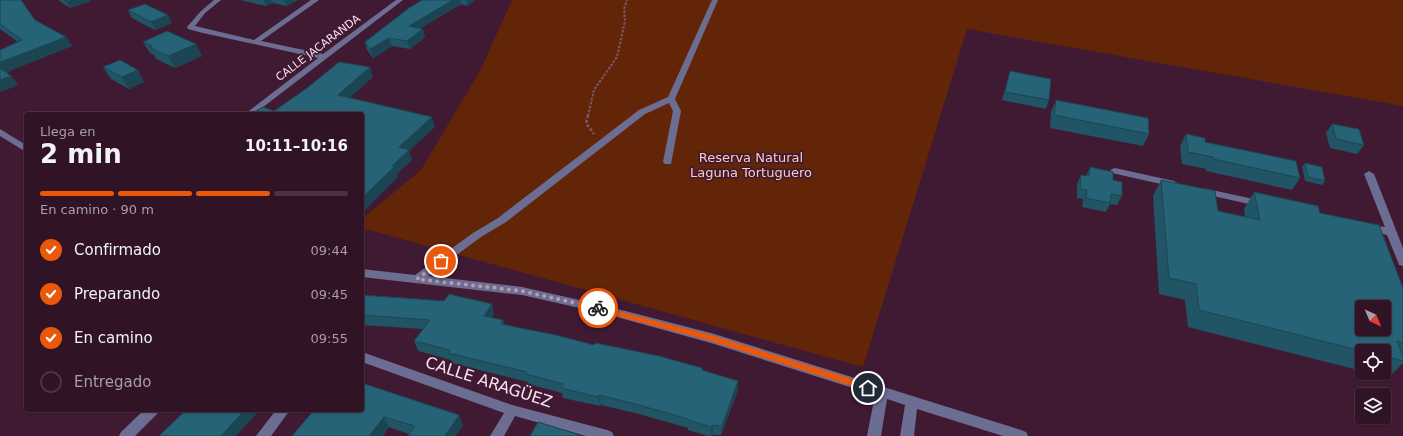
<!DOCTYPE html>
<html lang="es">
<head>
<meta charset="utf-8">
<style>
  :root { --surface:#301426; --page:#381d2e; --text:#f1f3f6; --muted:#a89ea7; --line:#4b3343; --accent:#ea580c }
  body { margin:0; font-family:"DejaVu Sans",sans-serif; background:var(--page); color:var(--text); height:100vh; display:flex; flex-direction:column; font-size:15px; white-space:nowrap }
  * { box-sizing:border-box; margin:0 }
  p { font-size:13px; color:var(--muted) }
  .icon { flex:none; width:22px; height:22px; fill:none; stroke:currentColor; stroke-width:2; stroke-linecap:round; stroke-linejoin:round }
  .map { position:relative; flex:1; overflow:hidden }
  .sheet { position:absolute; left:24px; top:112px; width:340px; height:300px; display:flex; flex-direction:column; background:var(--surface); border-radius:4px; box-shadow:0 1px 3px #0004,0 0 0 1px var(--line) }
  .sheet>* { flex:none }
  .needle { width:26px; rotate:136deg }
  .tools { position:absolute; left:1355px; top:300px; display:grid; gap:8px }
  .tools a { display:grid; place-items:center; width:36px; height:36px; border-radius:4px; background:var(--surface); box-shadow:0 1px 3px #0004,0 0 0 1px var(--line); font-size:20px }
  .pin { position:absolute; display:grid; place-items:center; width:34px; height:34px; color:#fff; margin:-17px; border:2px solid #fff; border-radius:50%; box-shadow:0 1px 4px #0007 }
  .courier { position:absolute; display:grid; place-items:center; width:40px; height:40px; margin:-20px; border:3px solid #ea580c; border-radius:50%; background:#fff; color:#222; box-shadow:0 1px 5px #0007 }
  .headline em { font-style:normal; font-weight:800 }
  .headline div { display:flex; flex-direction:column-reverse }
  .headline { display:flex; align-items:center; justify-content:space-between; height:68px; padding:0 16px }
  h1 { font-size:26px; font-weight:800; line-height:30px }
  .bar { display:grid; grid-template-columns:repeat(4,1fr); gap:6px 4px; align-content:center; height:48px; padding:0 16px }
  .bar i { height:5px; border-radius:3px; background:var(--line) }
  .bar .current { background:var(--accent) }
  .bar p { grid-column:span 4 }
  ol { padding:0 16px; list-style:none }
  li { display:flex; align-items:center; gap:12px; height:44px }
  li p { margin-inline-start:auto }
  li .icon { padding:4px; border-radius:50%; background:var(--accent); color:#fff; stroke-width:4 }
  li:last-child { color:var(--muted) }
  li i { width:22px; height:22px; border:2px solid var(--line); border-radius:50% }
  .map>svg:first-child { display:block }
  .green { fill:#632508 }
  .lines { fill:none; stroke-linecap:round; stroke-linejoin:round }
  .path-far1 { stroke:#7a586e; stroke-width:2; stroke-dasharray:2.5 1.5; stroke-linecap:butt }
  .path { stroke:#7a586e; stroke-width:2.5; stroke-dasharray:3 2; stroke-linecap:butt }
  .minor { fill:#6c6d92; fill-rule:evenodd }
  .wall { fill:#215565 }
  .shaded-wall { fill:#1b4553 }
  .building { fill:#266376; stroke:#1b4553; fill-rule:evenodd }
  .route { fill:#ea580c }
  .done { stroke:#ba9bae; stroke-width:4; stroke-dasharray:0 7.2 }
  .labels { text-anchor:middle; dominant-baseline:central; stroke-width:3.5; stroke-linejoin:round; paint-order:stroke }
  .far-street-label { font-size:11px; fill:#fbe1f0; stroke:#401a33 }
  .park-label { font-size:13px; fill:#fdccb8; stroke:#401a33 }
  .near-street-label { font-size:16px; fill:#fbe1f0; stroke:#401a33 }
</style>
</head>
<body>
<div class="map">
<svg width="1403" height="436" viewBox="0 0 1403 436">
  <rect width="100%" height="100%" fill="#401a33"/>
  <!-- green -->
  <path class="green" d="M512 0H1403V106L967 29 863 367 362 228V219L421 170 480 71Z"/>
  <g class="lines">
    <!-- path-far1 -->
    <path class="path-far1" d="M588 116 594 90 617 57 625 21 624 9 627 0"/>
    <!-- path -->
    <path class="path" d="M588 115 586 123 594 134"/>
    <!-- minor -->
    <g class="minor">
      <path d="M214 0H221L205 13 195 26 254 40 311 0H319L261 41 323 54 396 0H403L254 114H245L318 58 203 33 188 29 187 27 201 11Z"/>
      <path d="M712 0H718L675 99 681 111 671 164H665L663 162 673 111 669 103 645 114 506 222 481 237 428 276 522 287 606 306 711 333 1021 430 1026 432 1028 436H1003L917 409 914 436H900L905 405 887 399 881 436H867L875 395 711 343 606 314 522 295 362 277V269L415 275 473 233 498 218 639 110 668 97Z"/>
      <path d="M0 129 26 145V152L0 136Z"/>
      <path d="M1115 168 1174 181 1179 184 1174 187 1112 173 1110 171 1112 169Z"/>
      <path d="M1369 171 1374 174 1403 248V266L1399 265 1398 262 1387 235 1365 230 1364 228 1369 225 1385 227 1364 174Z"/>
      <path d="M1203 188 1262 201 1267 204 1262 207 1200 193 1198 191 1200 189Z"/>
      <path d="M362 352 512 405 607 430 612 432 614 436H586L515 416 504 436H490L504 413 362 362Z"/>
      <path d="M144 410H158L157 414 135 436H119L121 432Z"/>
      <path d="M276 410H290L271 436H256Z"/>
    </g>
  </g>
  <!-- wall -->
  <g class="wall">
    <path d="M0 0 35 20 66 37 72 46 9 71V72L7 73 11 76 18 85 0 92 18 42 0 29Z"/>
    <path d="M58 0H91V1L70 8Z"/>
    <path d="M240 0H298L287 6 273 3 266 6Z"/>
    <path d="M422 0H475L467 6 461 4 421 28 425 37 410 49 392 46 373 58 367 50 365 42Z"/>
    <path d="M128 10 172 23 155 30 132 18Z"/>
    <path d="M143 42 196 44 202 56 175 68 156 59 154 55 150 53Z"/>
    <path d="M103 67 144 82 129 89 111 79Z"/>
    <path d="M1010 71 1049 100 1046 109 1002 100Z"/>
    <path d="M1056 100 1149 134 1143 146 1050 128 1051 112Z"/>
    <path d="M1332 124 1364 145 1357 154 1330 148 1326 133Z"/>
    <path d="M1186 134 1205 142 1300 178 1292 190 1206 171V169L1182 164 1180 146Z"/>
    <path d="M1305 163 1325 181 1322 185 1305 181 1302 167Z"/>
    <path d="M1090 167 1113 180 1122 196 1117 205 1110 204 1106 212 1082 207 1083 199 1077 198V184L1081 175 1086 176Z"/>
    <path d="M1161 180 1218 211 1245 217 1244 209 1254 192 1320 213 1403 288V363L1388 378 1369 373H1384V351H1362V371L1188 327 1185 300 1159 294 1153 196Z"/>
    <path d="M362 295 492 304 494 314 492 318 503 320 504 324 594 345 702 368V371L738 390 721 435H713L712 436H708L688 430V428L639 414 601 405 600 406 563 398 562 393 528 384V382L452 363 451 360 418 351 414 341 423 329 362 325Z"/>
    <path d="M314 410 459 415 463 426 409 434 389 427 383 436H292Z"/>
  </g>
  <!-- shaded-wall -->
  <g class="shaded-wall">
    <path d="M73 0H91V1L70 8 67 2Z"/>
    <path d="M264 0H272L273 3 266 6Z"/>
    <path d="M284 0H298L287 6Z"/>
    <path d="M453 0H460L461 4 411 34 409 26Z"/>
    <path d="M466 0H475L467 6Z"/>
    <path d="M168 15 172 23 155 30 151 22Z"/>
    <path d="M423 29 425 37 410 49 407 41Z"/>
    <path d="M66 37 72 46 9 71V72L3 75 0 71V64L1 62Z"/>
    <path d="M389 38 392 46 373 58 370 49Z"/>
    <path d="M196 44 202 56 175 68 168 56Z"/>
    <path d="M370 67 373 77 342 105 338 95Z"/>
    <path d="M138 70 144 82 129 89 122 77Z"/>
    <path d="M11 76 18 85 0 92V80Z"/>
    <path d="M432 117 435 127 409 151 412 160 397 174 398 177 362 213V198L392 166 399 147Z"/>
    <path d="M492 304 494 314 487 326 484 316Z"/>
    <path d="M738 381V390L721 435 722 426Z"/>
    <path d="M599 395 601 405 600 406 598 397Z"/>
    <path d="M245 410H260L236 436H221Z"/>
    <path d="M459 415 463 426 456 436H445Z"/>
    <path d="M384 417 389 427 383 436H369Z"/>
    <path d="M713 425V435L711 436V427Z"/>
  </g>
  <!-- building -->
  <g class="building">
    <path d="M0 0H21L35 20 66 37 1 62 3 63 0 64V50L22 40 0 24Z"/>
    <path d="M64 0H73L67 2Z"/>
    <path d="M422 0H453L409 26 423 29 407 41 389 38 370 49 365 42 409 8Z"/>
    <path d="M145 4 168 15 151 22 128 10Z"/>
    <path d="M167 31 196 44 168 56 149 47 152 46 143 42Z"/>
    <path d="M120 60 138 70 122 77 103 67Z"/>
    <path d="M339 62 370 67 338 95 432 117 399 147 409 150 392 166H395L362 198V114H251L263 107 274 111 307 88Z"/>
    <path d="M0 68 11 76 0 80Z"/>
    <path d="M1010 71 1051 79 1049 100 1005 92Z"/>
    <path d="M1056 100 1148 118 1149 134 1054 115Z"/>
    <path d="M1332 124 1359 129 1364 145 1336 139Z"/>
    <path d="M1186 134 1205 138V142L1296 161 1300 178 1213 159V157L1188 152Z"/>
    <path d="M1305 163 1322 167 1325 181 1308 177Z"/>
    <path d="M1090 167 1113 172V180L1122 182V196L1111 194 1110 203 1086 198 1087 190 1080 189 1081 175 1089 176Z"/>
    <path d="M1161 180 1215 191 1218 211 1260 220 1254 192 1318 206 1320 213 1379 225 1403 288V343L1397 341 1403 357V361L1384 356V351H1362L1199 310 1196 284 1169 278ZM1362 307H1384V329H1362Z"/>
    <path d="M449 294 492 304 484 316 503 320 501 324 556 335 594 345 596 343 659 356 702 368V370L738 381 722 426 713 425 711 427 688 420V419L639 405 599 395 598 397 561 388 563 384 526 374 527 372 448 353 450 350 414 341 430 320 362 315V295L444 301Z"/>
    <path d="M362 383 459 415 445 436H408L415 426 384 417 369 436H292L314 410H362Z"/>
    <path d="M186 410H245L221 436H159Z"/>
    <path d="M538 422 583 436H530Z"/>
  </g>
  <!-- route -->
  <path class="route" d="M596 306H598L711 335 868 384 872 388 868 391 711 341 598 311 594 308Z"/>
  <g class="lines">
    <!-- done -->
    <path class="done" d="M441 261 417 279 522 291 598 308"/>
  </g>
  <g class="labels">
    <!-- far-street labels -->
    <g class="far-street-label">
      <text transform="translate(318 48) rotate(-37)">CALLE JACARANDA</text>
    </g>
    <!-- park labels -->
    <g class="park-label">
      <text x="751" y="157">Reserva Natural<tspan x="751" dy="15">Laguna Tortuguero</tspan></text>
    </g>
    <!-- near-street labels -->
    <g class="near-street-label">
      <text transform="translate(489 382) rotate(18)">CALLE ARAGÜEZ</text>
    </g>
  </g>
</svg>
<div class="tools">
<a><svg class="needle" viewBox="-14 -14 28 28"><path d="M0-13l5 13h-10z" fill="#e53935"/><path d="M0 13l5-13h-10z" fill="#a89ea7"/></svg></a>
<a><svg class="icon" aria-label="locate" viewBox="0 0 24 24"><circle cx="12" cy="12" r="6"/><path d="M12 2v4M12 18v4M2 12h4M18 12h4"/></svg></a>
<a><svg class="icon" aria-label="layers" viewBox="0 0 24 24"><path d="M12 4l9 5-9 5-9-5zM3 14l9 5 9-5"/></svg></a>
</div>
<div class="pin" style="left:441px;top:261px;background:#ea580c"><svg class="icon" aria-label="bag" viewBox="0 0 24 24"><path d="M5 8h14l-1 12H6zM9 8a3 3 0 0 1 6 0"/></svg></div>
<div class="pin" style="left:868px;top:388px;background:#1f2937"><svg class="icon" aria-label="home" viewBox="0 0 24 24"><path d="M3 11l9-7 9 7M6 9v11h12V9"/></svg></div>
<div class="courier" style="left:598px;top:308px"><svg class="icon" aria-label="bike" viewBox="0 0 24 24"><circle cx="6" cy="16" r="4"/><circle cx="18" cy="16" r="4"/><path d="M6 16l4-8h5l3 8M10 8l3 8H6M13 5h3"/></svg></div>
<section class="sheet">
<div class="headline"><div><h1>2 min</h1><p>Llega en</p></div><em>10:11–10:16</em></div>
<div class="bar"><i class="current"></i><i class="current"></i><i class="current"></i><i></i><p>En camino · 90 m</p></div>
<ol>
<li><svg class="icon" aria-label="check" viewBox="0 0 24 24"><path d="M5 12l5 5 9-10"/></svg>Confirmado<p>09:44</p></li>
<li><svg class="icon" aria-label="check" viewBox="0 0 24 24"><path d="M5 12l5 5 9-10"/></svg>Preparando<p>09:45</p></li>
<li><svg class="icon" aria-label="check" viewBox="0 0 24 24"><path d="M5 12l5 5 9-10"/></svg>En camino<p>09:55</p></li>
<li><i></i>Entregado</li>
</ol>
</section>
</div>
</body>
</html>
